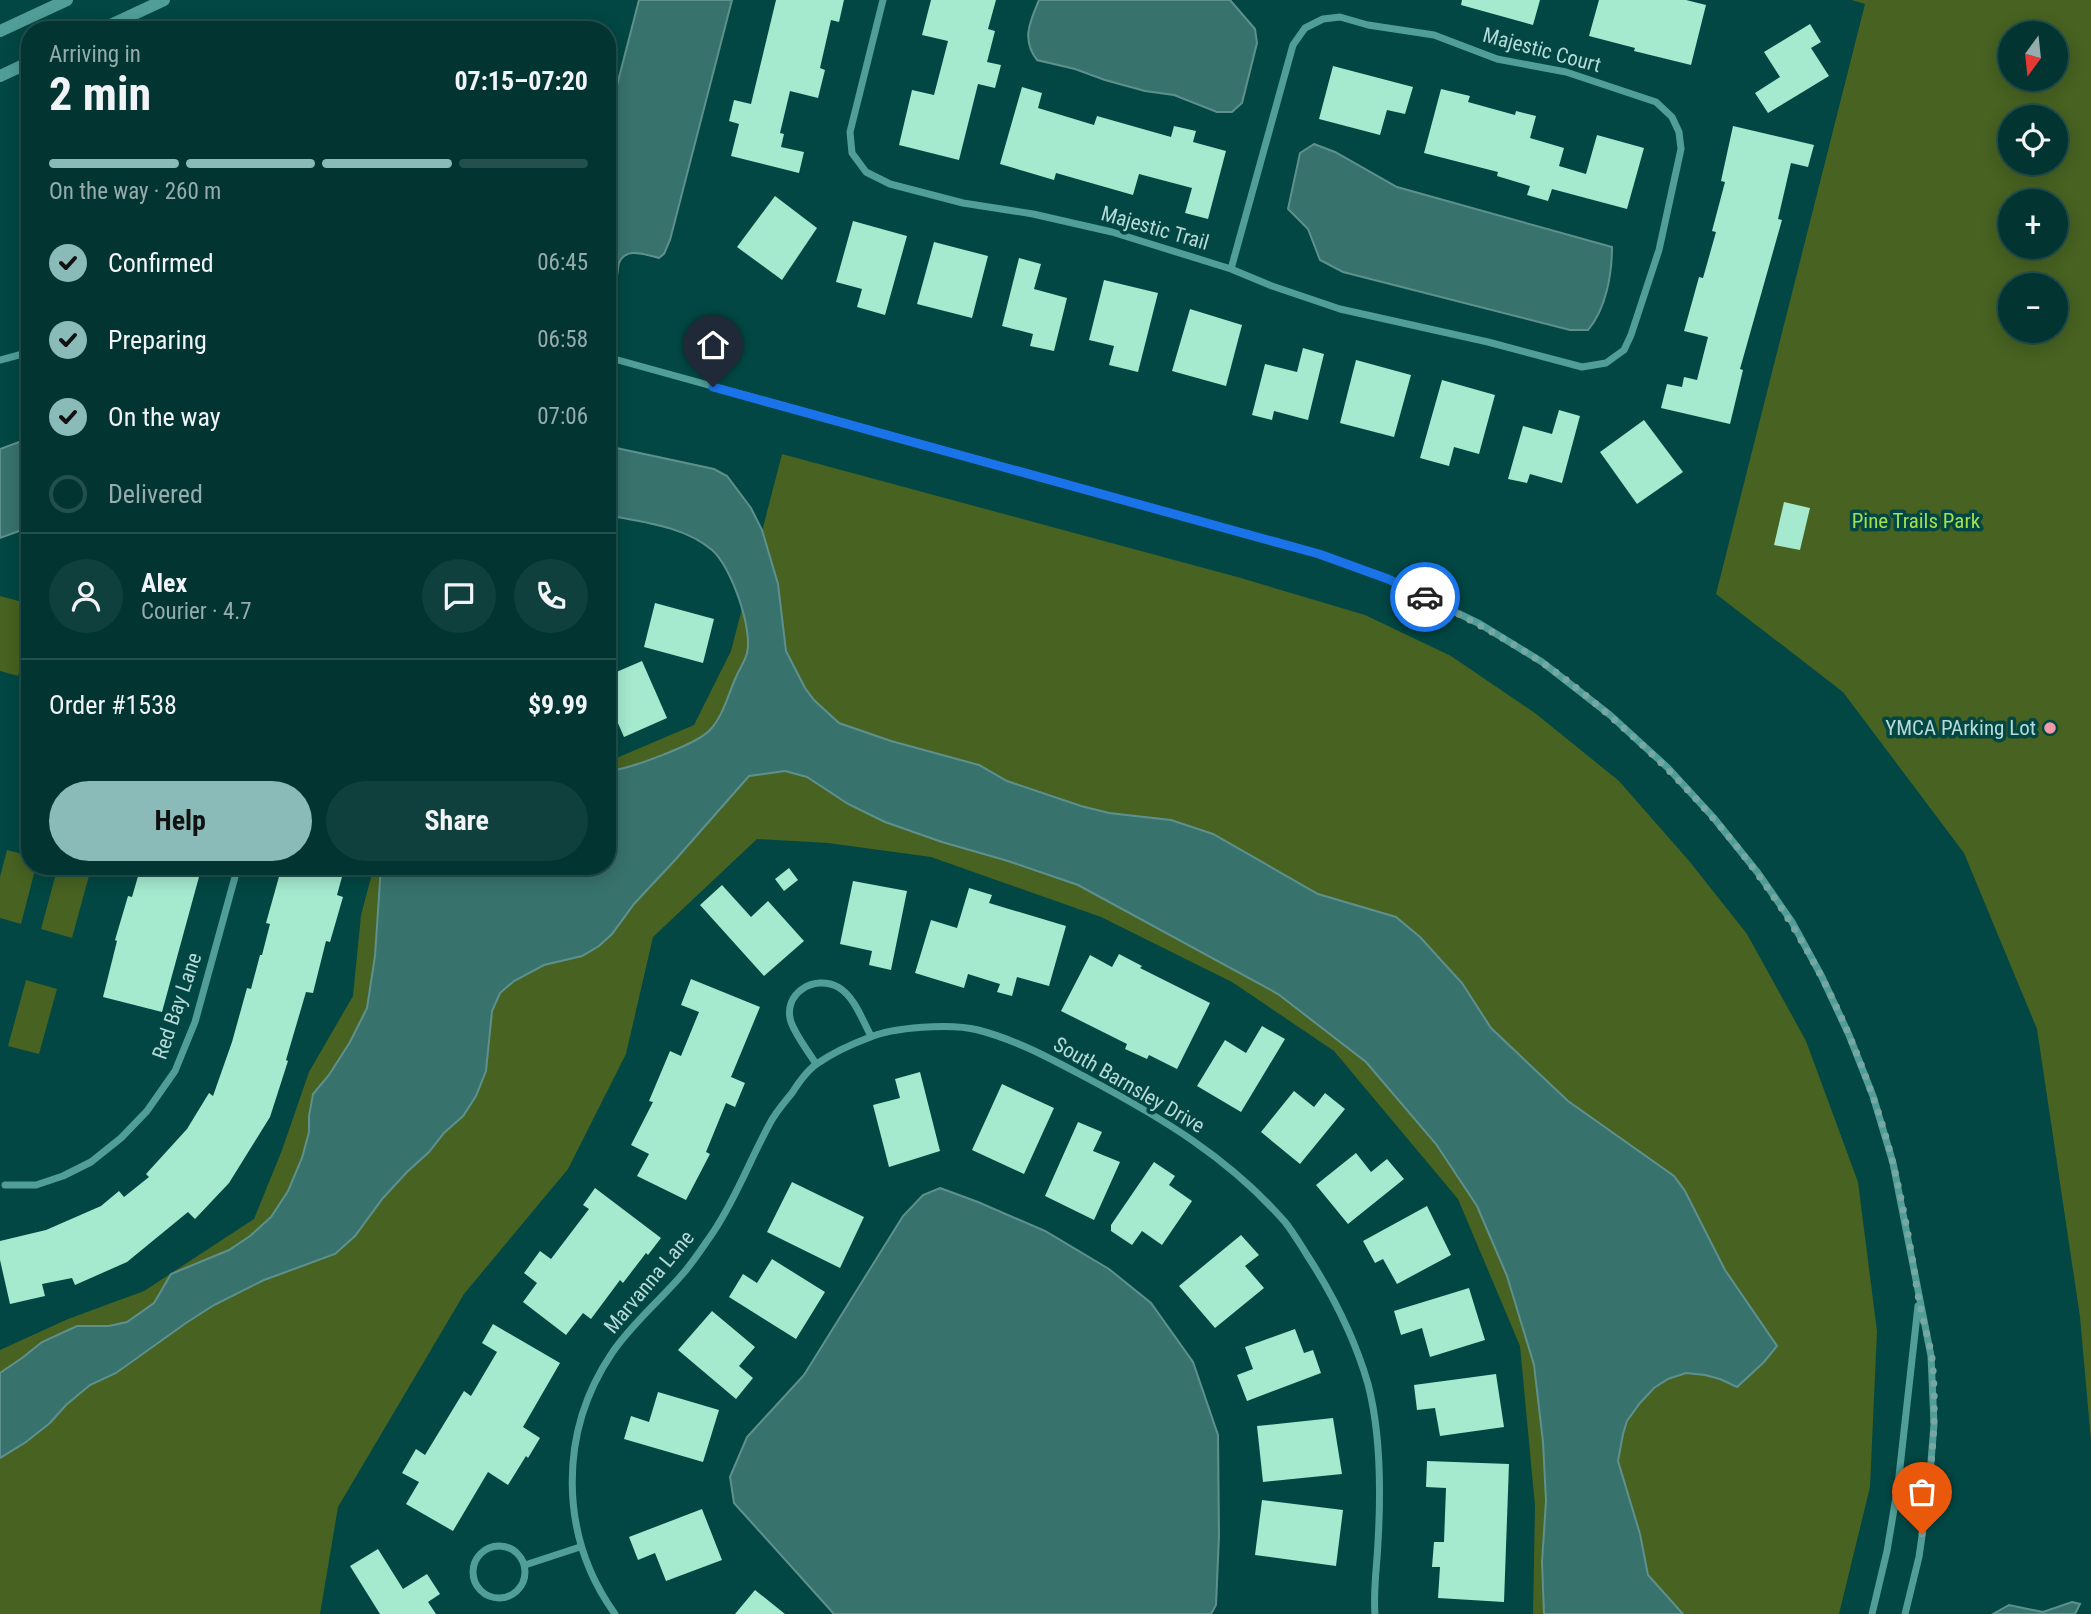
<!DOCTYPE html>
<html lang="en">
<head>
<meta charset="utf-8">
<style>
  :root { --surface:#023532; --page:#10403e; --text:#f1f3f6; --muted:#96abac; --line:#23504d; --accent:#8bbbb9 }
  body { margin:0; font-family:"Roboto Condensed",sans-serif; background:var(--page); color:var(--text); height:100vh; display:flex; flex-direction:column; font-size:26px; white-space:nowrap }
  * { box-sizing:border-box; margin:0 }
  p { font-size:23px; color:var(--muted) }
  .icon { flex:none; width:38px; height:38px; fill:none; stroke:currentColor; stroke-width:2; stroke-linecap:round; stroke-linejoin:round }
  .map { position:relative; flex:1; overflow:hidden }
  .details { position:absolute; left:21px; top:21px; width:595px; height:854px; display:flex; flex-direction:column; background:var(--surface); border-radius:28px; box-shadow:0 4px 18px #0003,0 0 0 2px var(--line) }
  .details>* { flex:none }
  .needle { width:46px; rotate:195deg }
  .tools { position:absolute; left:1998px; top:21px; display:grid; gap:14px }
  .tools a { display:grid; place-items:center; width:70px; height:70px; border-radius:50%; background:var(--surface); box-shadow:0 4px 18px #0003,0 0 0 2px var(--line); font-size:35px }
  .pin { position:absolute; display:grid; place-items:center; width:60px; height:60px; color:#fff; margin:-72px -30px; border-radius:50% 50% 50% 0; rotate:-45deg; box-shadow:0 0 7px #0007 }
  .pin .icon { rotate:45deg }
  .courier { position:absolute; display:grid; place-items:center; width:70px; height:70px; margin:-35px; border:5px solid #1a73e8; border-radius:50%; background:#fff; color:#222; box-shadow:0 2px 9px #0007 }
  .overview em { font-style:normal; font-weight:700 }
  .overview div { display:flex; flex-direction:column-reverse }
  .overview { display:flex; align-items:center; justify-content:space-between; height:119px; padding:0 28px }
  h1 { font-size:46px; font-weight:700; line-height:52px }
  .bar { display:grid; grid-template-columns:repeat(4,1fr); gap:10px 7px; align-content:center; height:84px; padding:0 28px }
  .bar i { height:9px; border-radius:5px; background:var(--line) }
  .bar .current { background:var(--accent) }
  .bar p { grid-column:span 4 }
  .line { display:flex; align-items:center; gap:18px; padding:0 28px; border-top:2px solid var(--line) }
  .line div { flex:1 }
  .round { display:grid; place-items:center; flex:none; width:74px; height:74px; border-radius:37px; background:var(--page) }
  ol { padding:0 28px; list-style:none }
  li { display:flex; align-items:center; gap:21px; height:77px }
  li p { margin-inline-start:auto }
  li .icon { padding:7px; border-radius:50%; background:var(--accent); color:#111; stroke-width:4 }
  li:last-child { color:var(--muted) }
  li i { width:38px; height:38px; border:4px solid var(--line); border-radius:50% }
  .button { display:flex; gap:14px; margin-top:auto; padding:14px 28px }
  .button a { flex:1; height:80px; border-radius:42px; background:var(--accent); color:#111; font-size:28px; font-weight:700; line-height:80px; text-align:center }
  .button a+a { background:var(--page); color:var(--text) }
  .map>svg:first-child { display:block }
  .green { fill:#476221; fill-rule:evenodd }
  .water { fill:#38726d; stroke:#5e918d; stroke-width:2 }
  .building { fill:#a5e9cf }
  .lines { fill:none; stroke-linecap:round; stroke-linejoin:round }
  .minor { stroke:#519e98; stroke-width:7 }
  .tertiary { stroke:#519e98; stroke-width:12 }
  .done { stroke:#77a7a3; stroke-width:7; stroke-dasharray:0 12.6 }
  .route { stroke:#1a73e8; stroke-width:9 }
  .poi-dot { fill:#f39aa9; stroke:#024743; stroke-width:2.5 }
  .labels { text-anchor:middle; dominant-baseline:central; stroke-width:7; stroke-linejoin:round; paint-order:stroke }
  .street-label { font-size:21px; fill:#b6dad7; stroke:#024743 }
  .park-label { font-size:21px; fill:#a3df4e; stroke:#024743 }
  .poi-label { font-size:21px; fill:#b6dad7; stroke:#024743; text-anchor:end }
</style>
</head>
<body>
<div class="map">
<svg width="2091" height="1614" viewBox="0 0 2091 1614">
  <rect width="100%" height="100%" fill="#024743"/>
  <!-- green -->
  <g class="green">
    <path d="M1852 0H2091V1441L2080 1317 2037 1029 1964 853 1843 692 1716 594 1865 4ZM2011 33H2056V79H2011ZM2011 117H2056V163H2011ZM2011 201H2056V247H2011ZM2011 285H2056V331H2011Z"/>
    <path d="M782 454 1241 578 1365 615 1451 656 1535 713 1619 781 1690 862 1747 934 1806 1041 1858 1182 1877 1331 1870 1487 1839 1614H1533L1535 1506 1520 1346 1458 1199 1334 1051 1232 982 1101 917 931 857 828 843 757 839 653 937 626 1054 568 1169 464 1294 338 1507 320 1614H0V1350L68 1319 144 1291 254 1219 282 1150 309 1072 353 996 361 915 374 866H607V762L694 725 731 651Z"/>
    <path d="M0 596 30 604V633L18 676 0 671Z"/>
    <path d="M7 850 30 856V866H36L21 924 0 918V877Z"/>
    <path d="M58 866H70L90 872 72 938 41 929Z"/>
    <path d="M26 980 57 989 39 1054 8 1046Z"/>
  </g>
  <!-- water -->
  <g class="water">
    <path d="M639 0H732L670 240 664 254 659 258C646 255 626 246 619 263 618 266 618 271 617 275L607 278V124Z"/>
    <path d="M1039 0H1230L1255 29 1257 43 1242 103 1232 112H1217L1174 95 1145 91 1105 80 1075 69 1037 60C1021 39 1030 22 1039 0Z"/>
    <path d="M1314 144 1335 152 1397 187 1612 247C1612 274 1606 309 1588 330H1570L1343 272 1320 260 1308 229 1288 209 1300 153Z"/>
    <path d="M30 438V527L0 538V449Z"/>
    <path d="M607 446 714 469 727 476 751 508 762 530 778 584 786 651 805 688 814 700 839 723 891 741 979 765 1007 781 1081 806 1109 813 1171 820 1213 834 1318 894 1396 917 1420 937 1462 983 1491 1028 1568 1101 1674 1176 1685 1191 1725 1270 1777 1346 1764 1362 1737 1387 1720 1379 1705 1375 1686 1373 1668 1379 1654 1388 1640 1403 1627 1421 1623 1434 1618 1461 1640 1534 1648 1575 1683 1614H1544L1542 1562 1546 1501 1543 1442 1534 1365 1507 1276 1477 1206 1436 1144 1366 1062 1278 994 1078 885 1008 861 942 842 885 822 848 804 807 777 785 771 749 776 676 859 634 904 612 934 599 946 582 956 544 965 514 981 500 993 492 1011 486 1071 476 1096 463 1116 444 1133 429 1152 407 1172 383 1198 355 1236 335 1254 264 1280 214 1305 186 1323 116 1373 90 1385 66 1405 50 1423 26 1442 0 1458V1373L22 1358 42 1342 77 1326H109L127 1322 154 1303 171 1274 229 1250 250 1236 271 1217 288 1191 302 1158 309 1132V1116L313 1094 329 1075 350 1042 367 1008 375 956 381 866H607V771C628 770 697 744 710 730 723 716 728 695 736 677 739 670 745 661 747 653 753 629 731 566 712 550 684 526 642 522 607 515Z"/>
    <path d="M940 1188 978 1202 1045 1231 1109 1269 1151 1303 1193 1362 1218 1435 1219 1536 1216 1605 1211 1614H834L734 1503 730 1477 747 1437 804 1375 903 1216 923 1195Z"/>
    <path d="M2072 1602 2080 1604 2075 1614H1993L2009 1605 2043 1612Z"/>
  </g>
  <!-- building -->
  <g class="building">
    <path d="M776 0H844L839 22 831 20 820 68 825 70 818 98 790 91 780 133 784 134 781 147 804 152 799 173 731 156 739 124 729 121 734 100 751 104Z"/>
    <path d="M931 0H996L988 29 995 31 987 62 1001 65 995 88 978 84 959 160 899 145 912 90 934 95 948 41 922 35Z"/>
    <path d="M1462 0H1540L1533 25 1461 5Z"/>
    <path d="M1599 0H1686L1706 5 1691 65 1634 51 1635 48 1589 36Z"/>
    <path d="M1810 24 1821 42 1811 48 1829 76 1768 113 1755 93 1780 77 1764 52Z"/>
    <path d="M1333 66 1413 87 1405 114 1387 110 1380 135 1319 119Z"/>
    <path d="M1022 87 1042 93 1038 108 1094 125 1097 116 1171 137 1174 126 1196 131 1193 142 1226 151 1208 219 1185 213 1192 188 1139 174 1133 195 1056 173 1054 180 1000 164Z"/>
    <path d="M1441 89 1470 96 1468 102 1515 115 1516 111 1536 116 1530 138 1564 148 1559 166 1586 174 1597 135 1644 148 1627 209 1552 189 1548 201 1527 195 1530 186 1497 176 1498 172 1424 153Z"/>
    <path d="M1733 126 1814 145 1808 167 1791 163 1778 219 1782 220 1740 369 1743 370 1730 424 1661 408 1667 384 1682 387 1684 377 1697 380 1708 337 1684 331 1699 277 1703 278 1716 232 1712 231 1725 182 1721 181Z"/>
    <path d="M775 196 817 228 782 280 737 247Z"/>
    <path d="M853 221 907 236 885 315 857 307 862 289 836 282Z"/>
    <path d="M934 242 988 256 972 318 917 304Z"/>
    <path d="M1019 258 1041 264 1034 289 1067 298 1054 351 1030 346 1033 334 1002 326Z"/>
    <path d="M1104 280 1158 293 1138 372 1109 365 1114 346 1089 340Z"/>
    <path d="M1190 309 1242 325 1226 386 1172 371Z"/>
    <path d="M1303 348 1324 354 1308 420 1274 411 1272 420 1252 415 1265 364 1297 372Z"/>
    <path d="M1356 360 1411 375 1394 437 1340 423Z"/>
    <path d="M1442 380 1495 395 1479 454 1454 447 1449 466 1420 458Z"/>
    <path d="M1559 410 1580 416 1562 483 1530 474 1527 483 1508 479 1523 426 1552 434Z"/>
    <path d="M1644 420 1683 472 1637 504 1600 452Z"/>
    <path d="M1784 502 1810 508 1800 550 1774 545Z"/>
    <path d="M655 603 714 619 703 663 644 647Z"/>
    <path d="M642 661 667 718 624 737 607 698V676Z"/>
    <path d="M141 866H202L162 1012 103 997 117 941 115 940 128 896 132 897Z"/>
    <path d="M282 866H345L337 895 343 897 330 942 326 941 313 993 306 992 286 1060 288 1061 270 1117 229 1183 195 1219 188 1212 127 1262 75 1285 72 1278 42 1284 45 1296 10 1304 0 1260V1241L46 1230 101 1206 119 1191 124 1197 149 1177 146 1174 187 1129 209 1093 213 1096 232 1042 247 988 251 989 260 955H262L270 924 266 923Z"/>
    <path d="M789 868 798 880 784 891 775 879Z"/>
    <path d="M853 881 907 891 891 970 869 965 872 951 840 944Z"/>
    <path d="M722 885 751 917 768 901 804 941 764 976 700 905Z"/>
    <path d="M969 888 992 895 989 903 1066 926 1049 986 1017 977 1012 996 997 992 1000 984 968 974 964 988 915 973 931 920 957 928Z"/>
    <path d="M1119 954 1142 966 1140 968 1210 1003 1177 1069 1149 1055 1147 1059 1125 1049 1127 1044 1061 1011 1090 955 1112 967Z"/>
    <path d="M691 979 760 1007 731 1077 745 1083 735 1107 726 1103 706 1152 710 1154 686 1200 637 1176 649 1154 631 1145 653 1102 649 1101 670 1051 681 1056 699 1012 681 1005Z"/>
    <path d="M1262 1026 1285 1039 1241 1112 1197 1086 1225 1040 1246 1053Z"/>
    <path d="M920 1072 940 1151 889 1167 873 1105 900 1098 895 1079Z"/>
    <path d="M1002 1084 1054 1108 1024 1174 972 1150Z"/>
    <path d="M1294 1091 1314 1107 1325 1093 1345 1109 1300 1164 1261 1132Z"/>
    <path d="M1078 1122 1102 1132 1093 1151 1120 1162 1094 1220 1045 1196Z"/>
    <path d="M1356 1153 1371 1172 1387 1159 1404 1179 1348 1224 1316 1185Z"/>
    <path d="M1154 1162 1175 1176 1169 1185 1192 1201 1162 1245 1142 1231 1132 1245 1111 1231V1225Z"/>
    <path d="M792 1182 864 1217 840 1268 767 1232Z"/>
    <path d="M595 1188 661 1238 648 1255 646 1253 623 1283 620 1280 591 1319 583 1313 566 1335 523 1302 537 1283 524 1273 540 1251 551 1259 589 1209 583 1205Z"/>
    <path d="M1427 1206 1451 1255 1397 1284 1383 1259 1375 1263 1363 1241Z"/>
    <path d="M1241 1235 1259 1255 1245 1266 1264 1288 1215 1328 1179 1286Z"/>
    <path d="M772 1259 825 1292 796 1339 729 1297 743 1274 757 1283Z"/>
    <path d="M1469 1288 1485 1340 1430 1357 1422 1328 1401 1335 1394 1311Z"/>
    <path d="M712 1311 755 1347 739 1366 753 1378 736 1399 678 1350Z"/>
    <path d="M493 1324 560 1363 523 1427 540 1438 528 1458 526 1456 508 1485 488 1472 453 1531 406 1504 419 1482 402 1473 416 1449 425 1455 464 1391 471 1396 497 1352 482 1343Z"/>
    <path d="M1295 1329 1304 1353 1313 1350 1321 1373 1247 1401 1237 1375 1253 1369 1245 1347Z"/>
    <path d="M1496 1374 1504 1427 1440 1436 1435 1408 1417 1410 1414 1385Z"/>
    <path d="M658 1392 719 1410 703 1462 624 1439 631 1416 649 1422Z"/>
    <path d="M1333 1418 1342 1474 1263 1482 1257 1426Z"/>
    <path d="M1427 1461 1509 1464 1504 1602 1438 1598 1440 1567H1432L1434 1542H1444L1446 1488 1426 1487Z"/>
    <path d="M1262 1500 1343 1510 1336 1566 1255 1555Z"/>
    <path d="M702 1509 722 1560 666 1581 655 1553 638 1560 629 1537Z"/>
    <path d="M378 1549 403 1589 427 1574 440 1594 428 1602 436 1614H380L350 1566Z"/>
    <path d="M755 1590 785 1614H735Z"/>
  </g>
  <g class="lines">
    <!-- minor -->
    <g class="minor">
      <path d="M883 0 850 132 852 153 866 172 890 184 963 203 1033 214 1112 232 1231 269 1272 286 1340 309 1488 342 1582 367 1606 363 1624 350 1631 335 1659 250 1681 149 1679 132 1672 117 1656 102 1566 72 1497 59 1434 35 1368 25 1340 17 1323 19 1305 28 1293 45 1231 269"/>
      <path d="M607 357 1319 554 1388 579 1480 624 1542 662 1610 715 1668 768 1713 817 1758 873 1792 922 1822 977 1849 1035 1873 1096 1893 1163 1931 1356 1934 1424 1929 1487 1919 1557 1905 1614"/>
      <path d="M0 360 30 352"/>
      <path d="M816 1064C808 1051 796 1036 791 1022 782 994 814 974 838 987 855 997 862 1020 871 1036"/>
      <path d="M5 1185H36L63 1176 91 1162 121 1138 147 1111 175 1071 195 1022 238 866"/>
      <circle cx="499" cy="1572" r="26"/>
      <path d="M525 1565 580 1547"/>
      <path d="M615 1614C559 1536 558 1433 612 1353 633 1322 663 1298 686 1270 696 1258 705 1244 714 1231 736 1198 750 1160 769 1125 775 1113 784 1103 792 1093 799 1082 807 1070 818 1063 833 1053 852 1044 868 1038 893 1027 951 1023 978 1030 1017 1040 1051 1059 1087 1078 1162 1118 1228 1157 1285 1222 1293 1232 1300 1244 1307 1255 1333 1295 1355 1339 1368 1384 1381 1434 1381 1491 1378 1542 1377 1566 1373 1591 1375 1614"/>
      <path d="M1872 1614 1887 1551 1898 1485 1918 1306"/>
    </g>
    <!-- tertiary -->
    <g class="tertiary">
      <path d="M100 30 164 0"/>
      <path d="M0 31 67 0"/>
      <path d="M0 76 30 62"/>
    </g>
  </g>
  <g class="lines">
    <!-- done -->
    <path class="done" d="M1425 597C1465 617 1503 637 1540 661 1574 684 1606 712 1637 740 1747 841 1824 955 1873 1097 1893 1152 1904 1210 1914 1268 1916 1285 1919 1302 1923 1319 1926 1331 1930 1345 1932 1358 1938 1416 1931 1476 1922 1534"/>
    <!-- route -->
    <path class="route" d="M713 387 1319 554 1388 579 1425 597"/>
  </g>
  <!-- markers -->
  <circle class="poi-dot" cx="2050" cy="728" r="7"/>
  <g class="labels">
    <!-- street labels -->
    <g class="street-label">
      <text transform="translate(1542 50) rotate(15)">Majestic Court</text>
      <text transform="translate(1155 228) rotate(16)">Majestic Trail</text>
      <text transform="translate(177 1006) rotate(-71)">Red Bay Lane</text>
      <text transform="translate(1129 1085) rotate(30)">South Barnsley Drive</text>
      <text transform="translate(649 1282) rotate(-50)">Marvanna Lane</text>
    </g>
    <!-- park labels -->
    <g class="park-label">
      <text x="1916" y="521">Pine Trails Park</text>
    </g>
    <!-- poi labels -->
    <g class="poi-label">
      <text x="2036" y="728">YMCA PArking Lot</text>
    </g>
  </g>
</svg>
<div class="tools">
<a><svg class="needle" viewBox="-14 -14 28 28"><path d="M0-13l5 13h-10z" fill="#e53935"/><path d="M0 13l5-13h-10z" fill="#96abac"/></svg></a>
<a><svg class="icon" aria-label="locate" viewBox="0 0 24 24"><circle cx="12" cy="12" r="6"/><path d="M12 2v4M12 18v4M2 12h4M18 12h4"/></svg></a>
<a>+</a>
<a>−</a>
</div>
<div class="pin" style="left:1922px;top:1534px;background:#ea580c"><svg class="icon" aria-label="bag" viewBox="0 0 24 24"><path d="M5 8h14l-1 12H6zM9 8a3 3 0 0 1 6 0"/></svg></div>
<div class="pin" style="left:713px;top:387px;background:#1f2937"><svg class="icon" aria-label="home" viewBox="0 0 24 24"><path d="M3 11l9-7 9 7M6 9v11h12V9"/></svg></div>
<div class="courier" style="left:1425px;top:597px"><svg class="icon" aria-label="car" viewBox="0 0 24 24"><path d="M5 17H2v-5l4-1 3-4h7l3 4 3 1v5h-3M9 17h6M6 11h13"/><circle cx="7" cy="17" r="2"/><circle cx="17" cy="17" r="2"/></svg></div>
<section class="details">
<div class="overview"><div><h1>2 min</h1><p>Arriving in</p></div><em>07:15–07:20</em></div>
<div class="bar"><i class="current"></i><i class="current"></i><i class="current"></i><i></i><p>On the way · 260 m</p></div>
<ol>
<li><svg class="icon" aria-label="check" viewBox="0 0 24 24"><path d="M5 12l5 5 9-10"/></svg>Confirmed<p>06:45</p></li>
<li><svg class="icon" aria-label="check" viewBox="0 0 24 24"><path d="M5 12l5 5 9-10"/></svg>Preparing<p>06:58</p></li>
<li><svg class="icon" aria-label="check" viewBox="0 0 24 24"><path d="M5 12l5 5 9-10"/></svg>On the way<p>07:06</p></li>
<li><i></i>Delivered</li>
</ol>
<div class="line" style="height:126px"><a class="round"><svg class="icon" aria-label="person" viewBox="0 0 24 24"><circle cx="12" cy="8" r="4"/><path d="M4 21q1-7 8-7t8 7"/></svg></a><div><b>Alex</b><p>Courier · 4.7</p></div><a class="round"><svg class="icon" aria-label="chat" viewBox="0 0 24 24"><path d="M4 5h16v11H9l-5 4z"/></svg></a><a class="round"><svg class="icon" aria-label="phone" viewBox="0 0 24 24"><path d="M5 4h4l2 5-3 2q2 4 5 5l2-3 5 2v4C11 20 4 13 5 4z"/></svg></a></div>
<div class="line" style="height:91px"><div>Order #1538</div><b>$9.99</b></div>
<div class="button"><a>Help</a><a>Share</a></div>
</section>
</div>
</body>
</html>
